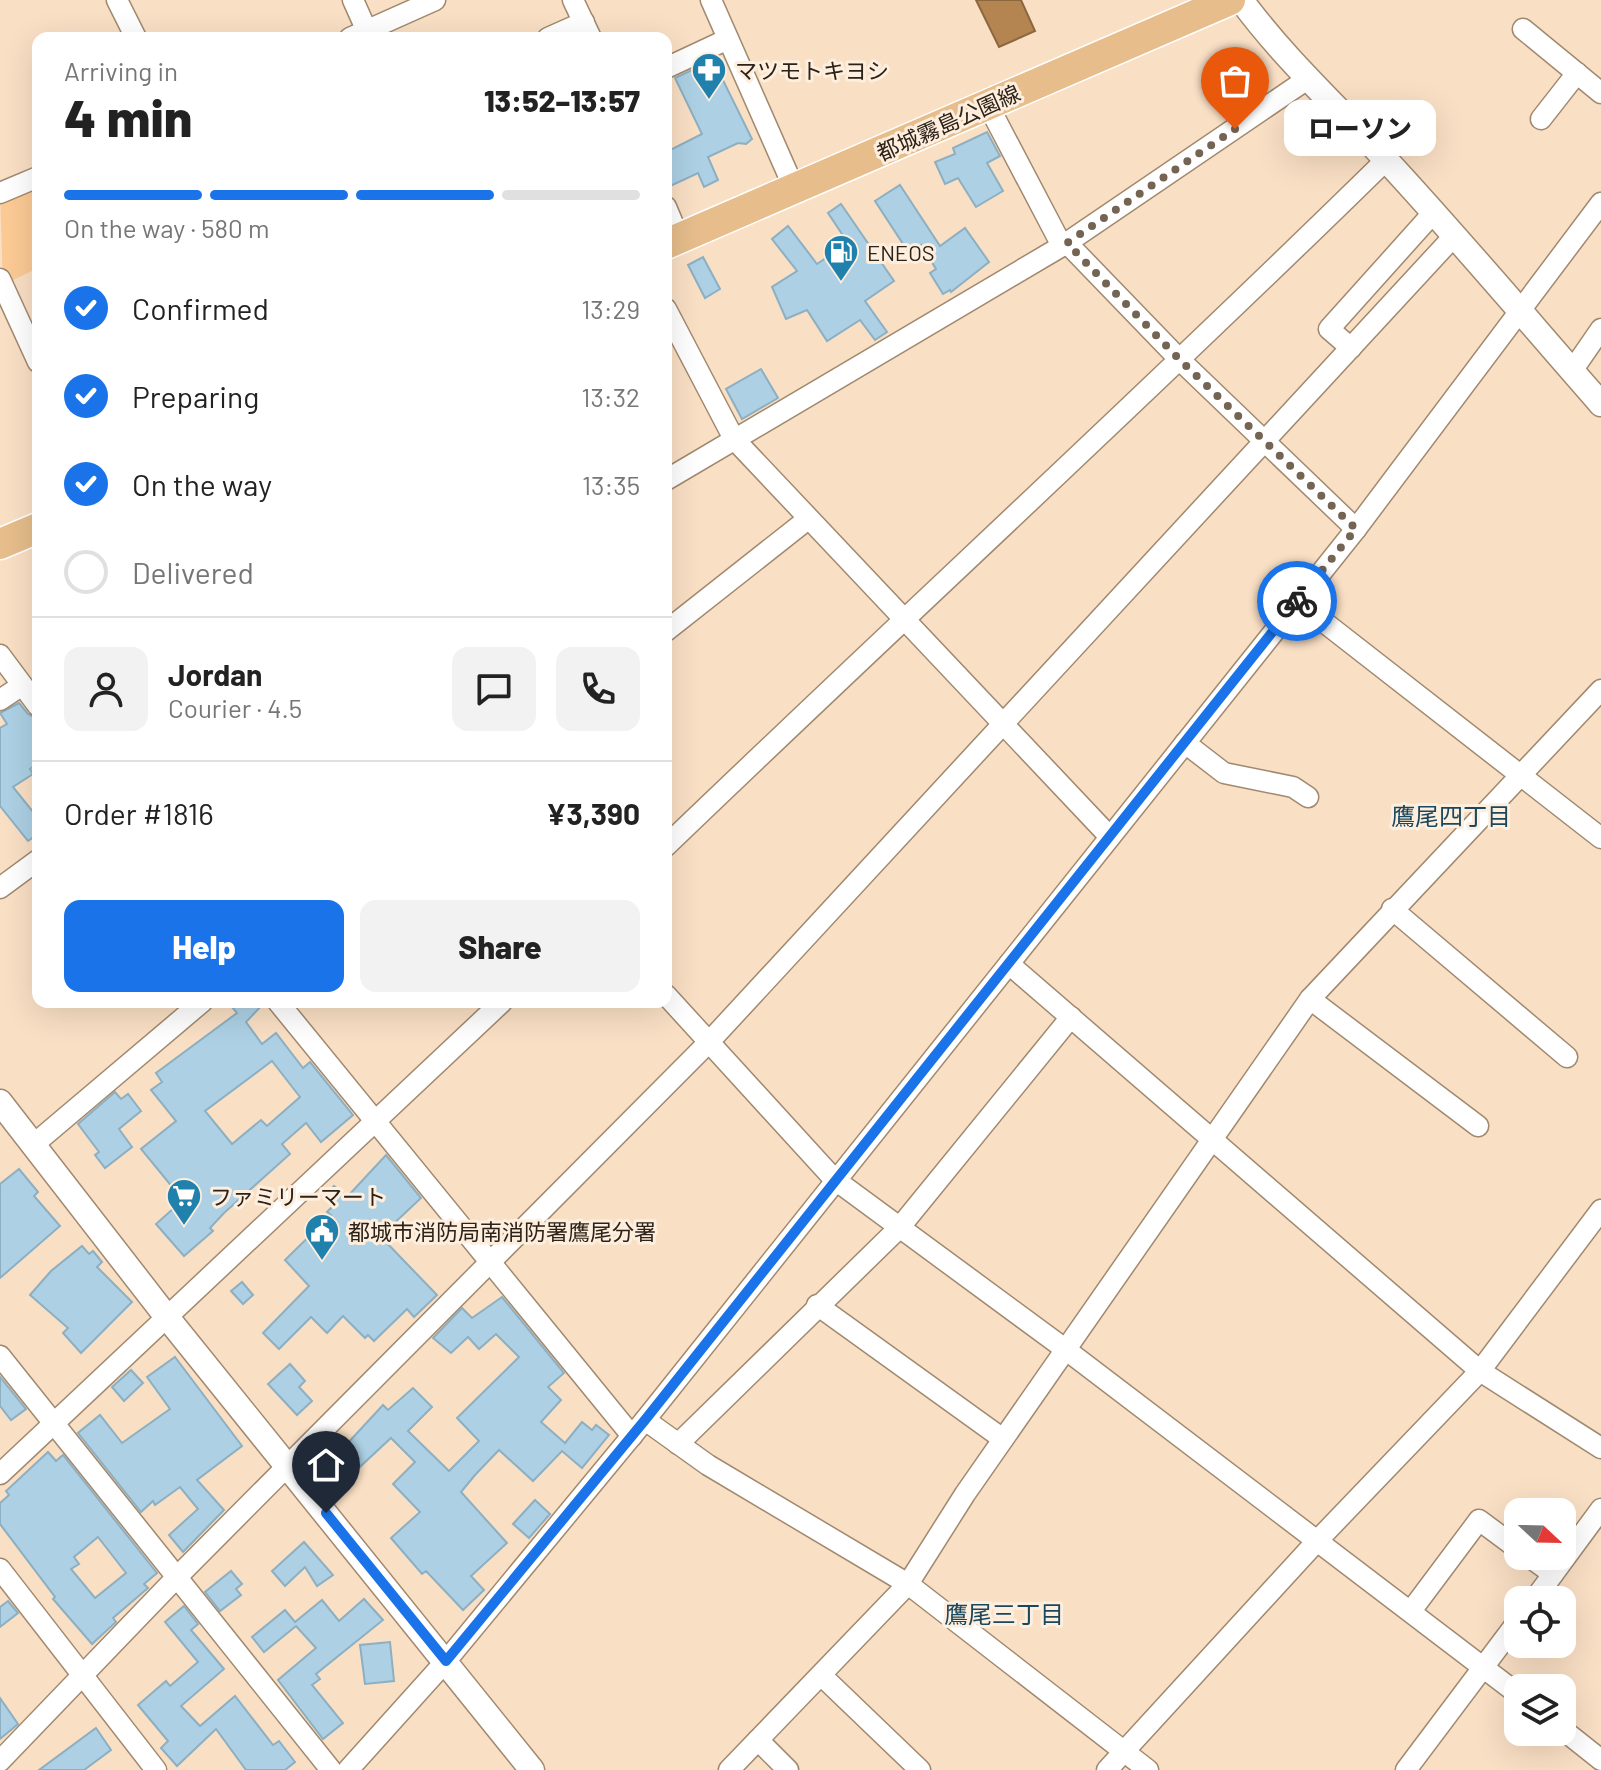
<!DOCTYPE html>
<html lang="en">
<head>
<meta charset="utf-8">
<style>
  :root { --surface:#fff; --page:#f2f2f2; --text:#222; --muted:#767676; --line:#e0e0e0; --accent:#1a73e8 }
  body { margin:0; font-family:Barlow,"Noto Sans JP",sans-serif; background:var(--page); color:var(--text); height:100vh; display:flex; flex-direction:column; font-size:30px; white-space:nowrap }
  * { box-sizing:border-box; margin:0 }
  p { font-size:26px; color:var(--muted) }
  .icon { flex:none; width:44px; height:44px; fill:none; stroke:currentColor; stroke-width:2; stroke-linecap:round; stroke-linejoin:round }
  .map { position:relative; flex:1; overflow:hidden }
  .drawer { position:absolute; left:32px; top:32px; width:640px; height:976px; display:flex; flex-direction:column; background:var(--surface); border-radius:16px; box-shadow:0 8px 32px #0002 }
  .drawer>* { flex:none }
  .needle { width:52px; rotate:112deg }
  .buttons { position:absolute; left:1504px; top:1498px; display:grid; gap:16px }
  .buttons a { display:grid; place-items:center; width:72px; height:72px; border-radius:16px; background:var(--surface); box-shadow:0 8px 32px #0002; font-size:40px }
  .pin { position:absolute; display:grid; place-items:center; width:68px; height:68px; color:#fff; margin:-82px -34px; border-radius:50% 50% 50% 0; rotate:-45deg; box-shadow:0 0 8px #0007 }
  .pin .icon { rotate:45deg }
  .courier { position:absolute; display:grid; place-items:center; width:80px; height:80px; margin:-40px; border:6px solid #1a73e8; border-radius:50%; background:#fff; color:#222; box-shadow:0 2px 10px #0007 }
  .bubble { position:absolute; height:56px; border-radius:16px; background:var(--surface); box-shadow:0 8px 32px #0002; font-size:26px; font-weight:800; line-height:56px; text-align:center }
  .overview em { font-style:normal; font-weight:800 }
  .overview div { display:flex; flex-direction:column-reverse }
  .overview { display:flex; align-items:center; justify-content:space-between; height:136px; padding:0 32px }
  h1 { font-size:52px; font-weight:800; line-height:60px }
  .bar { display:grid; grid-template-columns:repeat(4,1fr); gap:12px 8px; align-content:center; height:96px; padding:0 32px }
  .bar i { height:10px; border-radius:6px; background:var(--line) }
  .bar .current { background:var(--accent) }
  .bar p { grid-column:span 4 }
  .line { display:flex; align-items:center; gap:20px; padding:0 32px; border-top:2px solid var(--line) }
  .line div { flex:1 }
  .round { display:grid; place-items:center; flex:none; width:84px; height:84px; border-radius:16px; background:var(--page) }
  ol { padding:0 32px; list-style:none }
  li { display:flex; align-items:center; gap:24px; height:88px }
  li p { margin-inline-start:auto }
  li .icon { padding:8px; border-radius:50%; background:var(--accent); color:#fff; stroke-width:4 }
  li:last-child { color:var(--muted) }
  li i { width:44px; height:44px; border:4px solid var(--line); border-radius:50% }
  .primary-button { display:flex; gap:16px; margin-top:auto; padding:16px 32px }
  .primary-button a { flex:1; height:92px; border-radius:16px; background:var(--accent); color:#fff; font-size:32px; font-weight:800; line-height:92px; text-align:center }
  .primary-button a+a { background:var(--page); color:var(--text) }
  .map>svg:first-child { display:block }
  .green { fill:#fbca95 }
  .water { fill:#b48551; stroke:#8b6740; stroke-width:2 }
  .building { fill:#add0e4; stroke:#8cafc2; stroke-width:2; fill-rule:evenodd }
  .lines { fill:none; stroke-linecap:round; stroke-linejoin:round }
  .minor-casing { stroke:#a1896f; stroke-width:23 }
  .tertiary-casing { stroke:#a1896f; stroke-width:27 }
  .primary-casing { stroke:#fff; stroke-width:33 }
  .minor { stroke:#fff; stroke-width:20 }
  .tertiary { stroke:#fff; stroke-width:24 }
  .primary { stroke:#e6bd8b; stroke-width:30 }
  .done { stroke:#746454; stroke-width:8; stroke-dasharray:0 14.4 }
  .route { stroke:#1a73e8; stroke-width:10 }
  .labels { text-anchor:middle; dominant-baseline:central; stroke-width:6; stroke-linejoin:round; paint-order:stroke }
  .poi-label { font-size:22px; fill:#2c2218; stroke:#feeede; text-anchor:start }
  .street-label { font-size:22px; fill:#2c2218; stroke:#feeede }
  .neighbourhood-label { font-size:24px; fill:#1b475c; stroke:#feeede }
</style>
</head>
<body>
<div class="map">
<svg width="1601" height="1770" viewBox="0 0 1601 1770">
  <rect width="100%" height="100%" fill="#f9dfc4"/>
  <!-- green -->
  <path class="green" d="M38 177V268L3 285 0 193Z"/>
  <!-- water -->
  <path class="water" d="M976 0H1021L1035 31 999 47Z"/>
  <!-- building -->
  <g class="building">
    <path d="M713 60 752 139 746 144 738 143 708 157 718 180 704 187 698 173 666 188V152L702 134 675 78Z"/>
    <path d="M987 132 1000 156 987 163 1003 191 976 207 958 178 945 184 935 162 955 154 953 148Z"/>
    <path d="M900 185 940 246 965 228 989 262 951 292 950 290 943 294 930 273 936 269 921 245 909 253 875 201Z"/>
    <path d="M841 204 894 281 865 301 887 332 875 340 860 320 827 341 807 310 786 319 772 287 797 271 772 239 788 226 817 264 848 243 828 213Z"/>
    <path d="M703 257 720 289 705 298 688 265Z"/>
    <path d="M761 369 778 398 742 419 726 389Z"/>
    <path d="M19 703 28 714 38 719V763L30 769 33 774 13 787 38 818V834L28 841 0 806V728L7 724 0 713Z"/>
    <path d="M228 1002H265L246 1022 262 1044 276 1033 303 1068 310 1062 353 1115 321 1142 306 1123 282 1144 290 1154 224 1213 210 1228 213 1231 184 1256 156 1224 183 1200 141 1149 176 1121 151 1090 162 1082 156 1073 237 1013ZM272 1061 300 1097 267 1126 261 1120 232 1144 205 1111Z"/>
    <path d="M115 1092 121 1099 128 1094 141 1111 119 1129 132 1147 105 1168 95 1155 99 1152 78 1124Z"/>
    <path d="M386 1155 421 1198 388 1229 391 1232 383 1239 437 1295 414 1317 407 1309 374 1341 368 1335 365 1338 343 1316 327 1333 311 1317 279 1349 263 1333 309 1286 285 1260 331 1215 327 1212 334 1205 325 1197 334 1186 347 1197Z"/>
    <path d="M19 1169 38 1192 34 1196 60 1226 0 1278V1184Z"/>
    <path d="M82 1246 89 1254 93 1251 102 1262 97 1267 132 1302 81 1353 63 1333 68 1328 30 1295 51 1271Z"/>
    <path d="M242 1282 253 1295 243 1304 231 1291Z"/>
    <path d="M502 1297 564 1373 548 1387 561 1400 541 1422 565 1443 582 1422 592 1430 596 1425 609 1435 582 1468 562 1451 533 1481 499 1450 475 1475 461 1492 507 1543 471 1576 484 1590 463 1610 426 1571 422 1574 391 1538 420 1512 393 1484 415 1462 391 1438 350 1476 333 1459 383 1405 388 1410 413 1388 432 1407 408 1431 449 1471 479 1441 457 1418 519 1357 496 1334 479 1349 468 1337 451 1353 433 1338 462 1308 472 1318Z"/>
    <path d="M175 1357 242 1446 197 1480 224 1510 183 1552 169 1535 198 1509 180 1487 155 1505 153 1501 141 1512 78 1433 100 1415 122 1443 170 1409 147 1377Z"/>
    <path d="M290 1364 305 1381 299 1387 312 1401 297 1415 268 1384Z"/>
    <path d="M131 1370 143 1383 124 1401 112 1387Z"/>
    <path d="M0 1377 26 1409 11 1420 0 1406Z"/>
    <path d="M48 1452 56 1461 63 1455 157 1573 144 1584 148 1588 113 1618 116 1622 92 1644 53 1599 55 1597 0 1524V1503L9 1495 6 1491ZM98 1537 126 1573 95 1598 71 1569 79 1564 74 1557Z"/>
    <path d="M342 1474 352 1484 341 1494 331 1484Z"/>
    <path d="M535 1500 550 1514 529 1538 513 1524Z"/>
    <path d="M304 1542 333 1575 317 1586 305 1567 285 1586 272 1571Z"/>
    <path d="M231 1571 242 1584 236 1589 241 1595 220 1611 205 1592Z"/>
    <path d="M364 1599 383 1620 316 1674 320 1679 312 1685 343 1723 323 1739 278 1680 316 1648 296 1626 264 1652 252 1637 285 1610 295 1622 322 1600 339 1621Z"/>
    <path d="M8 1601 18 1613 0 1627V1607Z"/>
    <path d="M184 1606 198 1624 191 1630 224 1669 181 1706 200 1726 235 1696 273 1745 279 1741 295 1762 285 1770H246L216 1729 177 1766 161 1748 168 1741 138 1705 166 1681 170 1686 198 1662 165 1622Z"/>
    <path d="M390 1642 394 1681 365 1684 360 1645Z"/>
    <path d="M0 1698 18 1724 0 1739Z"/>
    <path d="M96 1728 111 1750 84 1770H39Z"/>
  </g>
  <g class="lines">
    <defs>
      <g id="minor">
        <path d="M117 0 136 38"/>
        <path d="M353 0 370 38"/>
        <path d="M573 0 591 38"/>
        <path d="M711 0 794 188"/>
        <path d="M1523 29 1601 93"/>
        <path d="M350 38 435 0"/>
        <path d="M548 38 584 22"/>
        <path d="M666 68 728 39"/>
        <path d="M988 105 1062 246"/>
        <path d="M1541 119 1577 73"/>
        <path d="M0 193 38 177"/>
        <path d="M666 207 679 238"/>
        <path d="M1067 243 1181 361 1356 529"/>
        <path d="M0 279 38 362"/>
        <path d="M666 309 734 439 1110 837"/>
        <path d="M1351 348 1329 329 1434 212"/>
        <path d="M1572 371 1601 329"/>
        <path d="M666 480 1062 246 1306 80"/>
        <path d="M1297 601 1601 838"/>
        <path d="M666 631 808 519"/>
        <path d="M0 655 38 706"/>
        <path d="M0 700 21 686"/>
        <path d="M1185 743 1224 773 1293 787 1308 797"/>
        <path d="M666 846C905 616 1150 392 1386 160"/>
        <path d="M0 888 38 860"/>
        <path d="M1392 909 1567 1057"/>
        <path d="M1009 964 1480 1371 1601 1448"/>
        <path d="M666 995 834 1179 1065 1349 1518 1694"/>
        <path d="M1310 999 1478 1126"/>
        <path d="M278 1002 632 1436"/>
        <path d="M33 1145 202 1002"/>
        <path d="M817 1305 1003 1439"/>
        <path d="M0 1356 331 1770"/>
        <path d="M645 1420 708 1465 908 1584 1148 1770"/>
        <path d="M678 1444 900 1227 1071 1017"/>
        <path d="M0 1474 502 1002"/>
        <path d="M1528 1556 1553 1574"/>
        <path d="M0 1569 156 1770"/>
        <path d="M1534 1600 1601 1509"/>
        <path d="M1411 1611 1479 1520 1518 1549"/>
        <path d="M821 1675 920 1770"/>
        <path d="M1562 1729 1601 1760"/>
        <path d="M758 1740 788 1770"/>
        <path d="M0 1761 176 1578 709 1042 1455 235"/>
        <path d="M348 1770 446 1661 645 1420 1356 529 1601 203"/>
        <path d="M729 1770 908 1584 965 1494 1310 999 1601 690"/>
        <path d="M1107 1770 1317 1541 1480 1371 1601 1210"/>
        <path d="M1406 1770 1518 1621"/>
      </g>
      <g id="tertiary">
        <path d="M1241 0C1287 62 1337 106 1388 162 1461 241 1530 323 1601 404"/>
        <path d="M0 1102 166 1316 532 1770"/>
      </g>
      <g id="primary">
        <path d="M666 244 1230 0"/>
        <path d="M0 544 38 528"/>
      </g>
    </defs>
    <!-- minor casing -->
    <use href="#minor" class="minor-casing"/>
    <!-- tertiary casing -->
    <use href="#tertiary" class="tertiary-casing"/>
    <!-- primary casing -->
    <use href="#primary" class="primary-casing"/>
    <!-- minor -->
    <use href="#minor" class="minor"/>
    <!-- tertiary -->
    <use href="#tertiary" class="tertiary"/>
    <!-- primary -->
    <use href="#primary" class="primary"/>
  </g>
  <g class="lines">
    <!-- done -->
    <path class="done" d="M1235 129 1067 243 1181 361 1356 529 1297 601"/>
    <!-- route -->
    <path class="route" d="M326 1513 446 1661 645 1420 1297 601"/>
  </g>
  <!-- icons -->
  <defs>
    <symbol id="pharmacy-pin" viewBox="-11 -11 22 30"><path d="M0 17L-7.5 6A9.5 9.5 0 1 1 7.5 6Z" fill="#1f81ac" stroke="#feeede"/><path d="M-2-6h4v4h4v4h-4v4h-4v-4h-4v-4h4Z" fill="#fff"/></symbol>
    <symbol id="fuel-pin" viewBox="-11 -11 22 30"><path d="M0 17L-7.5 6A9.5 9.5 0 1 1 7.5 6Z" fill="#1f81ac" stroke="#feeede"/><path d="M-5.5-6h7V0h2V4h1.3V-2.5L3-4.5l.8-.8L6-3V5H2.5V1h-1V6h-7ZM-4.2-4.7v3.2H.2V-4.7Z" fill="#fff"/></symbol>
    <symbol id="supermarket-pin" viewBox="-11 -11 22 30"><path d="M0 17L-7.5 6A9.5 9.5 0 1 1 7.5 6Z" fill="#1f81ac" stroke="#feeede"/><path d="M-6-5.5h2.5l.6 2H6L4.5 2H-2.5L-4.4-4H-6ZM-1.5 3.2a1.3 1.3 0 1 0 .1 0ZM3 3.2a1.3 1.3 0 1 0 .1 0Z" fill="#fff"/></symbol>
    <symbol id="civic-pin" viewBox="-11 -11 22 30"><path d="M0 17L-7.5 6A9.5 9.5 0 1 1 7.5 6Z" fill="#1f81ac" stroke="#feeede"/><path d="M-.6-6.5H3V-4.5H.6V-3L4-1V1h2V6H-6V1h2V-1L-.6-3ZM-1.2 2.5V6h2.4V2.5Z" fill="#fff"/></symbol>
  </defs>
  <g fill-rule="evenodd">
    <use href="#pharmacy-pin" x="689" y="50" width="40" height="54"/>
    <use href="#fuel-pin" x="821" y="232" width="40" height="54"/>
    <use href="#supermarket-pin" x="164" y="1176" width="40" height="54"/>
    <use href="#civic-pin" x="302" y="1211" width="40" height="54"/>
  </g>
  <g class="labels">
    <!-- poi labels -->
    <g class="poi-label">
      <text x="735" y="70">マツモトキヨシ</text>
      <text x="867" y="252">ENEOS</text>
      <text x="210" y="1196">ファミリーマート</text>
      <text x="348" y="1231">都城市消防局南消防署鷹尾分署</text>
    </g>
    <!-- street labels -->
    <g class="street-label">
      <text transform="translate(948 122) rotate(-24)">都城霧島公園線</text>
    </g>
    <!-- neighbourhood labels -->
    <g class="neighbourhood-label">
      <text x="1451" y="815">鷹尾四丁目</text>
      <text x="1004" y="1613">鷹尾三丁目</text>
    </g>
  </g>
</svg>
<div class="buttons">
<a><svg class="needle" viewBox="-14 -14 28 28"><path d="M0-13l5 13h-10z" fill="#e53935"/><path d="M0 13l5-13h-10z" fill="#767676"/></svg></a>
<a><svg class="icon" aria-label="locate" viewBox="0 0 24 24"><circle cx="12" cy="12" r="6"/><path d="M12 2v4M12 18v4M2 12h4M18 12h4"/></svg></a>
<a><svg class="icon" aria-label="layers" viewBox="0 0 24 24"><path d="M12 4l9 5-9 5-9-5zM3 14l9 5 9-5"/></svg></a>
</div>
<div class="pin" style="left:1235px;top:129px;background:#ea580c"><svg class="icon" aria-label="bag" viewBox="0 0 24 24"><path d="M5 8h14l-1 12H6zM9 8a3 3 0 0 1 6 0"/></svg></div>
<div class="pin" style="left:326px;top:1513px;background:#1f2937"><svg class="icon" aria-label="home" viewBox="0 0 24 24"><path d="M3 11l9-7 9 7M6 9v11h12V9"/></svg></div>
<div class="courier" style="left:1297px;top:601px"><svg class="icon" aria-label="bike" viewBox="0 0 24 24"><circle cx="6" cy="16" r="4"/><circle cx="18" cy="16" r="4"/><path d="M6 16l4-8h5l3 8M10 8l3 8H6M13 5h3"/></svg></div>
<div class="bubble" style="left:1284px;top:100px;width:152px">ローソン</div>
<section class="drawer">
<div class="overview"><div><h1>4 min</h1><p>Arriving in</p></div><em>13:52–13:57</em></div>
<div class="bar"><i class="current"></i><i class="current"></i><i class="current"></i><i></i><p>On the way · 580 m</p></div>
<ol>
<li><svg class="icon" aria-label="check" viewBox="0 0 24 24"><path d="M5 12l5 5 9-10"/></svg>Confirmed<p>13:29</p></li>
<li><svg class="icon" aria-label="check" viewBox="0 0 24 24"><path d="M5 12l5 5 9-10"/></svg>Preparing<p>13:32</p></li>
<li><svg class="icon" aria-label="check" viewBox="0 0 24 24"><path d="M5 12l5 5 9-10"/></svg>On the way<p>13:35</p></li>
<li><i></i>Delivered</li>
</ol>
<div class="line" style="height:144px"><a class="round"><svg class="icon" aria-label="person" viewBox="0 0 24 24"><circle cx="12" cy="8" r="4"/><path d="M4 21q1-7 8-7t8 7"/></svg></a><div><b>Jordan</b><p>Courier · 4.5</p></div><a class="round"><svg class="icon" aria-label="chat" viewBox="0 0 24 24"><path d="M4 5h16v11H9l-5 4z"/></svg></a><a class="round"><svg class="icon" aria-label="phone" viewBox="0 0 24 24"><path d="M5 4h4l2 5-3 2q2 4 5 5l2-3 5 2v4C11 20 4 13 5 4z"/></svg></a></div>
<div class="line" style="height:104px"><div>Order #1816</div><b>¥3,390</b></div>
<div class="primary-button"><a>Help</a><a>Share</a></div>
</section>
</div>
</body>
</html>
